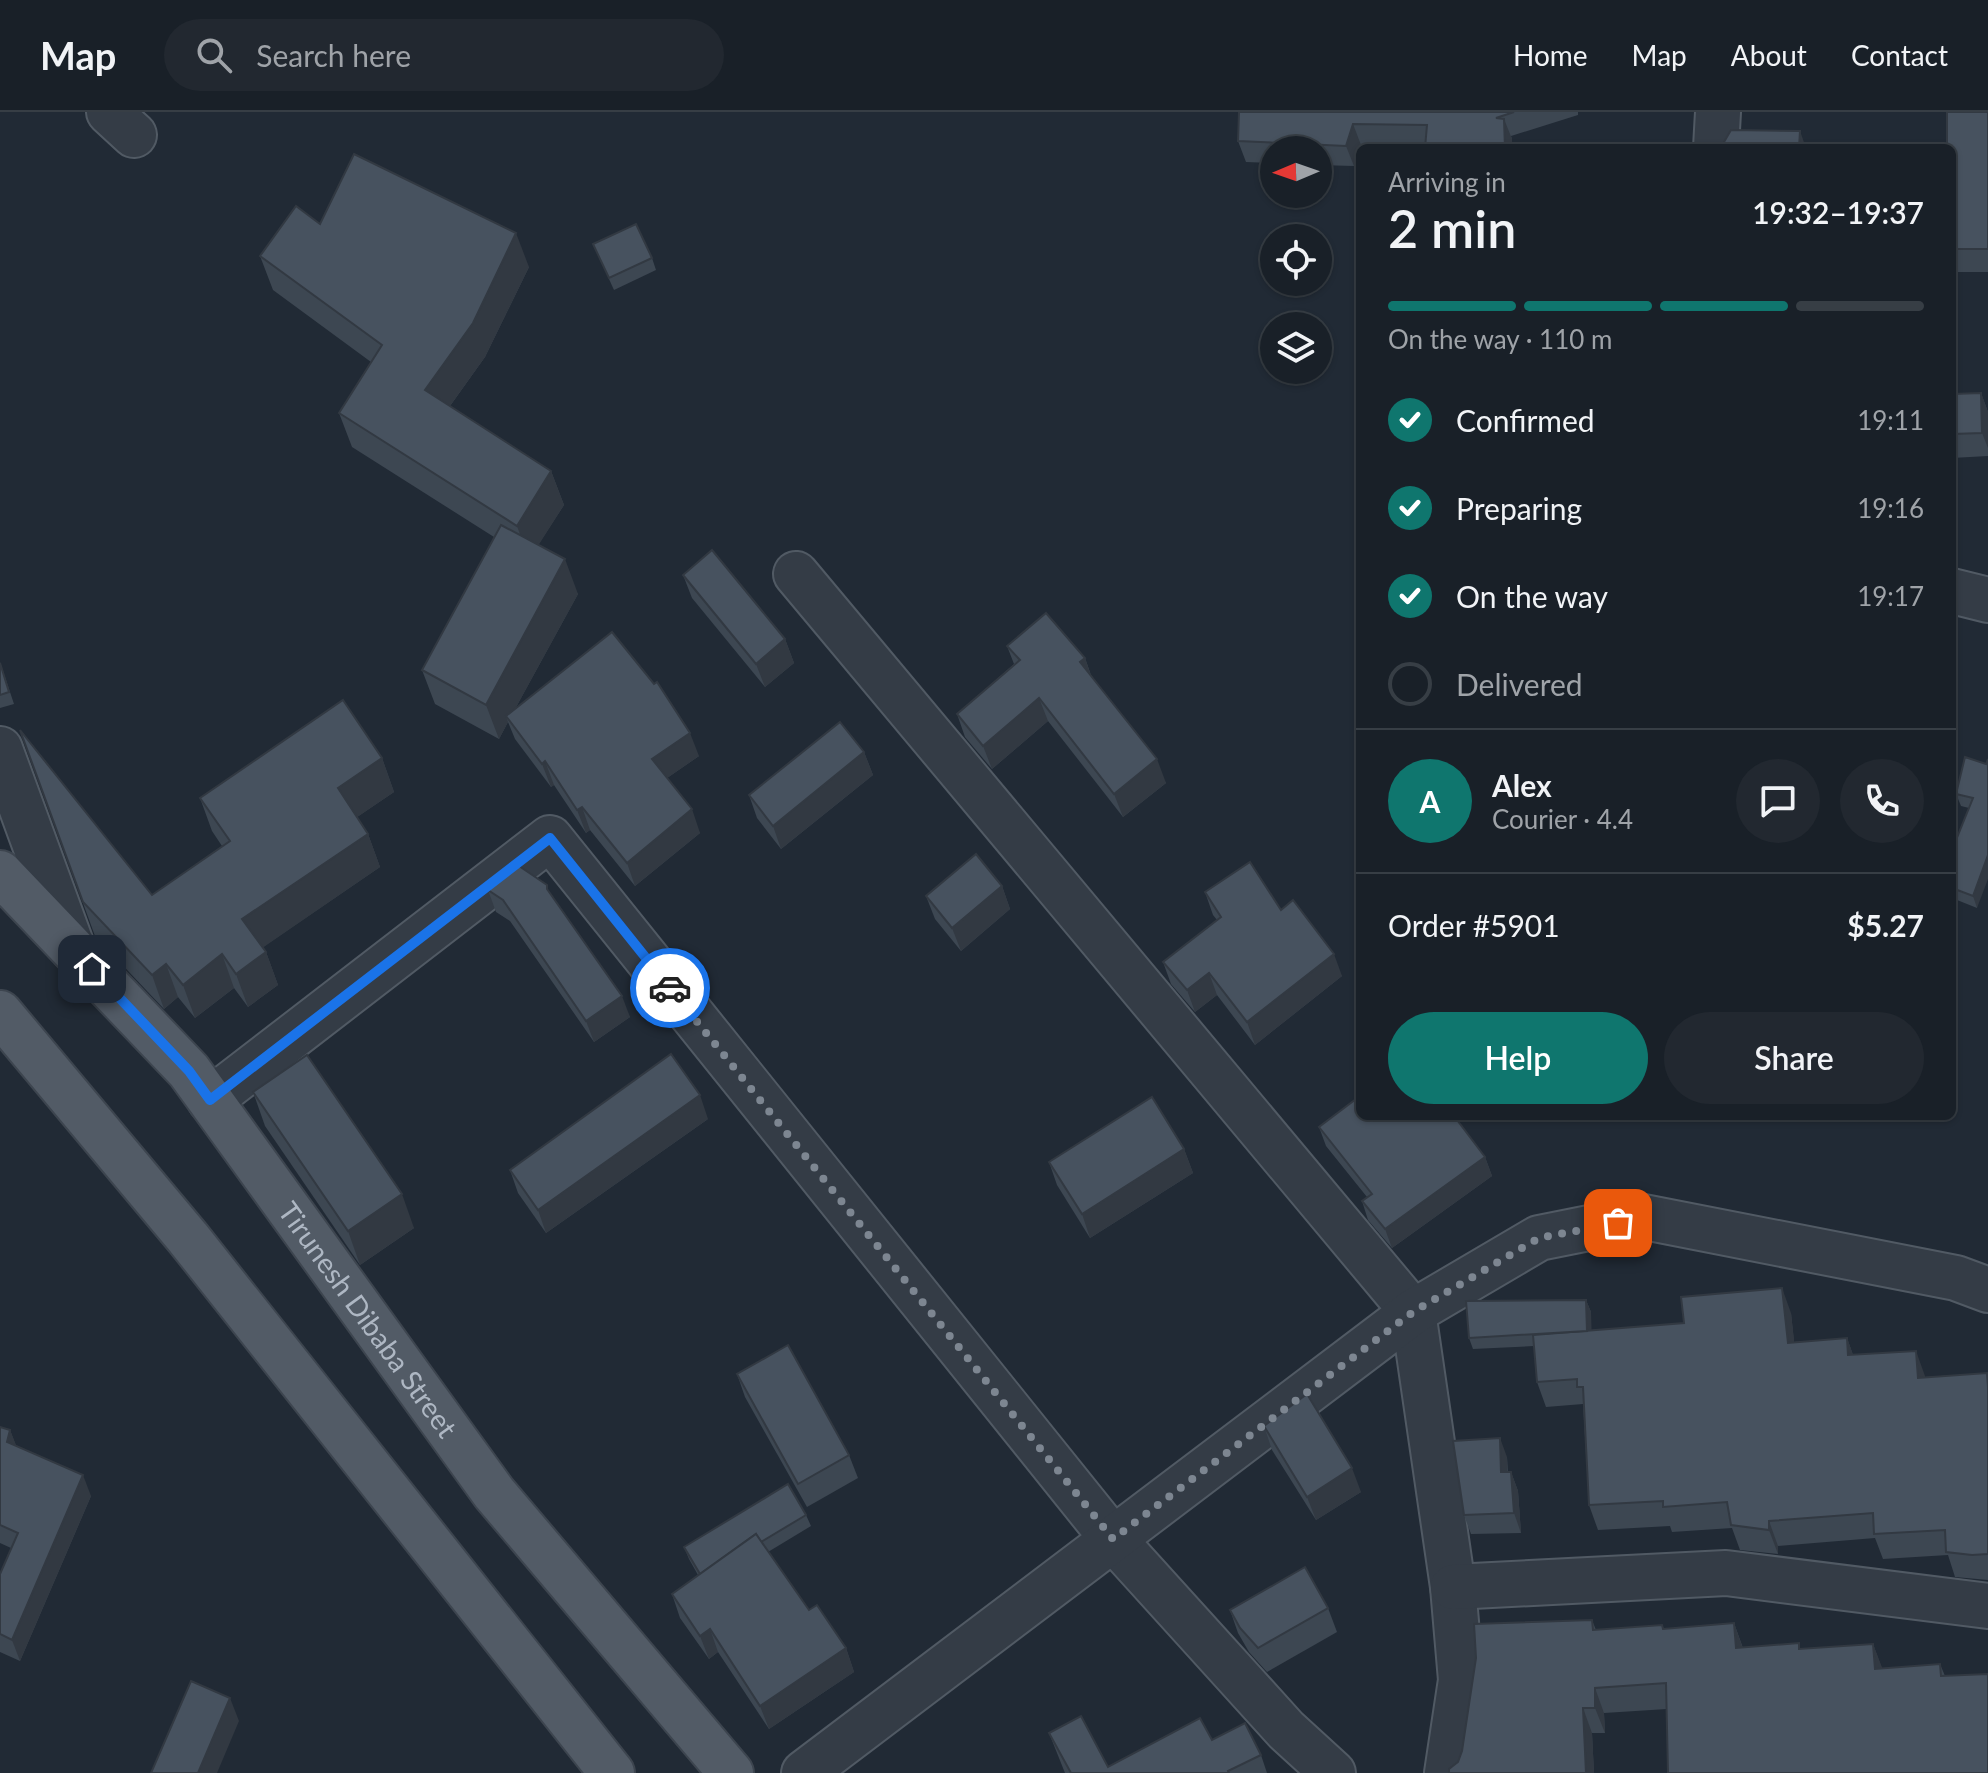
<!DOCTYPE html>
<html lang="en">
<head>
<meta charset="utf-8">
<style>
  :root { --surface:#192028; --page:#222830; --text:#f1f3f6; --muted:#9fa3a8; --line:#373e45; --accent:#0f766e }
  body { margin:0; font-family:Lato,sans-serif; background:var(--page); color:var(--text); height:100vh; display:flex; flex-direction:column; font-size:30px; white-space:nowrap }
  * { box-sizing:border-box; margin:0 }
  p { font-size:26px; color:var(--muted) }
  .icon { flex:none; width:44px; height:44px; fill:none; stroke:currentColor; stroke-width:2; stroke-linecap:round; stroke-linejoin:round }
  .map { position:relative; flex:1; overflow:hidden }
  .panel { position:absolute; left:1356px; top:32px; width:600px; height:976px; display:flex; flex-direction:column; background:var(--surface); border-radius:12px; box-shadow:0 2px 6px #0004,0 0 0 2px var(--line) }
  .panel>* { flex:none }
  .needle { width:52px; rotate:268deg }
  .fabs { position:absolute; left:1260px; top:24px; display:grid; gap:16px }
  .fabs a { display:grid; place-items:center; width:72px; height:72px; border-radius:50%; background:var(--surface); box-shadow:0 2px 6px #0004,0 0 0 2px var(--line); font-size:40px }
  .pin { position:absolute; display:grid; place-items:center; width:68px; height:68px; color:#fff; margin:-34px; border-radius:16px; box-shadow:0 4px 12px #0006 }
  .courier { position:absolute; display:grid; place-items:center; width:80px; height:80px; margin:-40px; border:6px solid #1a73e8; border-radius:50%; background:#fff; color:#222; box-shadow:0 2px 10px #0007 }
  .overview em { font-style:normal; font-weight:600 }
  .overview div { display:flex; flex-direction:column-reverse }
  .overview { display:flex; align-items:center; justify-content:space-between; height:136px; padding:0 32px }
  h1 { font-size:52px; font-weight:600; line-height:60px }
  .bar { display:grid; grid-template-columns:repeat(4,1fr); gap:12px 8px; align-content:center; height:96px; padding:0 32px }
  .bar i { height:10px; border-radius:6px; background:var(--line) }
  .bar .active { background:var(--accent) }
  .bar p { grid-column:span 4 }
  .line { display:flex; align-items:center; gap:20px; padding:0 32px; border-top:2px solid var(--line) }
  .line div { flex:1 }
  .round { display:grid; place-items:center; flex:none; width:84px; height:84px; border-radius:42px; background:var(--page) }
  ol { padding:0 32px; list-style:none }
  li { display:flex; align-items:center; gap:24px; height:88px }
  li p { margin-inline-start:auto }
  li .icon { padding:8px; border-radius:50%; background:var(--accent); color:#fff; stroke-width:4 }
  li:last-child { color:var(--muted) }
  li i { width:44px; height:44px; border:4px solid var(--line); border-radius:50% }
  .cta { display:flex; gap:16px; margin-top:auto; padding:16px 32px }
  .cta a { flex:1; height:92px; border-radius:48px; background:var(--accent); color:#fff; font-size:32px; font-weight:600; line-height:92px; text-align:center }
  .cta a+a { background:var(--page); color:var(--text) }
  header { display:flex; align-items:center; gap:48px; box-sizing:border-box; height:112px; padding:0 40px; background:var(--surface); border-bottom:2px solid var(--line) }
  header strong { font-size:38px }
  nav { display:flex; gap:44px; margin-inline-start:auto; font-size:28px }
  .search { width:560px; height:72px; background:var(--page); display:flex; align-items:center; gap:20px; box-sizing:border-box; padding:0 28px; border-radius:44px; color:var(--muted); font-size:30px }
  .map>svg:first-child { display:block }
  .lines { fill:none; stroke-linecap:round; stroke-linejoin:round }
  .minor-casing { stroke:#515a64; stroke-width:48 }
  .major-casing { stroke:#3d454f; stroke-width:48 }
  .minor { stroke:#343c46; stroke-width:44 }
  .major { stroke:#525b66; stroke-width:44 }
  .wall { fill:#3d4752 }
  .shaded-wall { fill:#323942 }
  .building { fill:#47525f; stroke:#323942; stroke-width:2 }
  .done { stroke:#7d8691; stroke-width:8; stroke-dasharray:0 14.4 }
  .route { stroke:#1a73e8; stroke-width:10 }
  .labels { text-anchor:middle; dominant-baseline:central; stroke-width:8; stroke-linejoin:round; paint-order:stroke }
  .street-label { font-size:28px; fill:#aeb7c3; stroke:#1a212a }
</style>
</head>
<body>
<header>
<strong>Map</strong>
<div class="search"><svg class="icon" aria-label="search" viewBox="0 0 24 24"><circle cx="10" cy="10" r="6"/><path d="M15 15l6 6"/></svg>Search here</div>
<nav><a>Home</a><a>Map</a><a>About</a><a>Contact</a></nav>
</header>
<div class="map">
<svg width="1988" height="1661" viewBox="0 0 1988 1661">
  <rect width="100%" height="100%" fill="#212a35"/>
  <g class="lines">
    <defs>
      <g id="minor">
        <path d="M109 0 134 23"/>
        <path d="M1716 36 1718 0"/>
        <path d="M796 462 1413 1200 1453 1475 1461 1568 1447 1661"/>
        <path d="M1952 479 1988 488"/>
        <path d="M0 637 73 837"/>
        <path d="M210 988 550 726 1113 1427 1286 1618 1333 1661"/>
        <path d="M1453 1475 1726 1461 1988 1494"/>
        <path d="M804 1661 1413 1200 1539 1126 1644 1105 1956 1166 1988 1178"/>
      </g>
      <g id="major">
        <path id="s1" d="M0 761 189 959 494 1381 731 1661"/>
        <path d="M0 901 188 1126 612 1661"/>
      </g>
    </defs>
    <!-- minor casing -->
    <use href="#minor" class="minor-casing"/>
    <!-- major casing -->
    <use href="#major" class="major-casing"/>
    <!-- minor -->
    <use href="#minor" class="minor"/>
    <!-- major -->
    <use href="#major" class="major"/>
  </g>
  <!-- wall -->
  <g class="wall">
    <path d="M1239 0H1578V3L1511 24 1512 27 1425 33H1361L1354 54 1318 53V38H1274V51L1246 50 1238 29Z"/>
    <path d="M1988 0V160H1956L1952 149V36Z"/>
    <path d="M320 112 529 155 485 245 450 294 551 359 564 393 538 433 578 482 515 597 699 644 667 666 700 721 635 774 590 718 586 721 554 673 551 675 515 627 508 610 499 627 435 592 422 558 494 425 352 335 339 301 371 250 273 178 260 144Z"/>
    <path d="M593 132 652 146 656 158 614 178Z"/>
    <path d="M1981 281 1988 300V344L1952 346V282Z"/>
    <path d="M683 463 785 527 794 551 765 575 692 486Z"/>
    <path d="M1007 534 1085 546 1091 563 1166 671 1123 705 1048 609 992 657 965 625 957 602 1014 552Z"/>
    <path d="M0 550 14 592 0 596Z"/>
    <path d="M20 618 152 783 222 734 212 719 200 686 382 646 394 680 357 705 368 722 380 755 263 835 266 840 278 873 248 895 234 876 195 906 178 885 164 897 95 824Z"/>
    <path d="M864 640 873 663 781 737 757 706 749 683Z"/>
    <path d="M1986 652 1977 796 1952 786V738L1969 696 1961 694 1956 682Z"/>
    <path d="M1002 774 1010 797 961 839 935 807 926 784Z"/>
    <path d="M488 778 550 781 630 905 594 930 510 809 496 800Z"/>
    <path d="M1205 780 1281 798 1342 864 1255 933 1217 883 1195 900 1171 872 1163 850 1217 808 1213 803Z"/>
    <path d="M253 980 414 1116 360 1153 265 1014Z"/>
    <path d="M708 1007 546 1121 518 1081 510 1058Z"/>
    <path d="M1319 1015 1485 1045 1492 1064 1392 1136 1368 1108 1362 1089 1367 1085 1326 1034Z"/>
    <path d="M1184 1037 1193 1061 1090 1126 1057 1073 1049 1050Z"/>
    <path d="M1586 1188 1591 1200V1218L1684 1211 1791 1201 1794 1230 1847 1226 1853 1243 1925 1265 1987 1261 1988 1264V1468L1955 1465 1948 1443 1883 1447 1875 1426 1778 1434V1442L1740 1438 1732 1416 1672 1420 1670 1414 1598 1418 1589 1393 1583 1292 1546 1295 1537 1270 1534 1234 1473 1237 1469 1226Z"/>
    <path d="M737 1262 849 1343 858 1366 807 1395 745 1285Z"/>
    <path d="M1264 1314 1361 1380 1316 1408 1272 1338Z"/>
    <path d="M0 1315 10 1318 16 1334 91 1384 20 1549 0 1540V1462L11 1436 0 1431Z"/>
    <path d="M1507 1345 1508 1360H1511L1518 1379 1521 1421 1471 1422 1464 1403Z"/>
    <path d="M806 1403 811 1414 768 1440 809 1498 846 1536 854 1560 769 1617 718 1540 709 1547 680 1506 672 1482 698 1463 689 1447 684 1435Z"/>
    <path d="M1328 1496 1337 1520 1267 1560 1249 1540 1238 1521 1230 1498Z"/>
    <path d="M1592 1508 1596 1518 1662 1513 1664 1517 1734 1511 1743 1536 1801 1537 1873 1532 1882 1557 1940 1552 1945 1564 1667 1597 1604 1601 1605 1621H1592L1594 1661H1449L1458 1650 1462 1639 1476 1546Z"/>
    <path d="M1049 1621 1108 1655 1212 1628 1261 1643 1267 1661H1065Z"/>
  </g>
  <!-- shaded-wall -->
  <g class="shaded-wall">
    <path d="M1504 7 1512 27V36H1505Z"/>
    <path d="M1353 12 1361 33 1354 54 1346 34Z"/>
    <path d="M1800 19 1806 36H1799Z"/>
    <path d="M516 121 529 155 485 245 437 312 425 278Z"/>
    <path d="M1981 281 1988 300V336L1982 321Z"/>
    <path d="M551 359 564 393 529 448 517 414Z"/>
    <path d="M565 447 578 482 509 608 506 604 508 610 499 627 486 593Z"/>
    <path d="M785 527 794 551 765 575 756 552Z"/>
    <path d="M1085 546 1093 570 1080 550Z"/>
    <path d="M1039 586 1048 609 992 657 983 634Z"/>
    <path d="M690 621 699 644 660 671 652 647Z"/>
    <path d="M864 640 873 663 781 737 773 714Z"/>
    <path d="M382 646 394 680 350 710 338 676Z"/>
    <path d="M1157 647 1166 671 1123 705 1114 682Z"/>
    <path d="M545 649 554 673 551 675 542 652Z"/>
    <path d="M582 695 590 718 586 721 577 698Z"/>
    <path d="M692 697 700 721 635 774 627 751Z"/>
    <path d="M368 722 380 755 255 841 242 807Z"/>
    <path d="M1988 743V767L1977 796 1973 784Z"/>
    <path d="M1002 774 1010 797 961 839 952 816Z"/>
    <path d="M266 840 278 873 248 895 236 862Z"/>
    <path d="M222 842 234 876 195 906 183 873Z"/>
    <path d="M1334 842 1342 864 1255 933 1247 910Z"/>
    <path d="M166 852 178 885 164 897 152 863Z"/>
    <path d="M1209 861 1217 883 1195 900 1187 878Z"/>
    <path d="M622 884 630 905 594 930 586 909Z"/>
    <path d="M700 983 708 1007 546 1121 538 1098Z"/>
    <path d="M1184 1037 1193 1061 1090 1126 1082 1102Z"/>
    <path d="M1485 1045 1492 1064 1392 1136 1385 1117Z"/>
    <path d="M402 1082 414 1116 360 1153 348 1119Z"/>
    <path d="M1782 1176 1791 1201 1797 1255 1788 1231Z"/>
    <path d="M1586 1188 1591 1200 1592 1231 1587 1219Z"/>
    <path d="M1847 1226 1856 1251 1848 1243Z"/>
    <path d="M1916 1239 1925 1264 1927 1291 1918 1266Z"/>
    <path d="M10 1318 18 1338 7 1330Z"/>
    <path d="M1500 1326 1507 1345 1508 1379 1501 1360Z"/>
    <path d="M1352 1356 1361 1380 1316 1408 1307 1385Z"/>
    <path d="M1511 1360 1518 1379 1521 1421 1514 1401Z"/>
    <path d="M83 1363 91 1384 20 1549 12 1528Z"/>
    <path d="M1769 1409 1778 1434V1442L1769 1418Z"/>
    <path d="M1734 1511 1743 1537 1736 1536Z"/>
    <path d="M710 1517 718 1540 709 1547 700 1524Z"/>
    <path d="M1873 1532 1883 1558 1875 1557Z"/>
    <path d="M846 1536 854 1560 769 1617 760 1594Z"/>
    <path d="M1595 1576 1604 1601 1605 1621 1595 1596Z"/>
    <path d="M230 1586 239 1609 217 1661H198Z"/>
    <path d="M1583 1596 1592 1621 1594 1661H1586Z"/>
  </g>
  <!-- building -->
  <g class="building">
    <path d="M1239 0H1514L1496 6 1504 7 1505 36H1425L1427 13 1353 12 1346 34 1238 29Z"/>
    <path d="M1947 0H1988V137H1952V36H1947Z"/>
    <path d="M1731 18 1800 19 1799 36H1724V30Z"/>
    <path d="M354 42 516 121 473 211 425 278 551 359 517 414 339 301 382 233 260 144 296 94 320 112Z"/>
    <path d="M636 112 652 146 609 166 593 132Z"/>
    <path d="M1981 281 1982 321 1952 322V282Z"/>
    <path d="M501 413 565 447 486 593 422 558Z"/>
    <path d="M712 438 785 527 756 552 683 463Z"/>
    <path d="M1046 501 1085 546 1080 550 1157 647 1114 682 1039 586 983 634 957 602 1020 548 1007 534Z"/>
    <path d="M612 520 654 572 657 570 690 621 652 647 692 697 627 751 582 695 577 698 545 649 542 652 506 604Z"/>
    <path d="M0 551 9 580 0 583Z"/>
    <path d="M343 588 382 646 338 676 368 722 242 807 266 840 236 862 222 842 183 873 166 852 152 863 83 790 20 618 152 783 230 729 200 686Z"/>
    <path d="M840 610 864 640 773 714 749 683Z"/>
    <path d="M1965 645 1986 652 1988 647V743L1973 784 1952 776V738L1973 686 1956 682Z"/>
    <path d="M976 742 1002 774 952 816 926 784Z"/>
    <path d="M1250 750 1281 798 1293 788 1334 842 1247 910 1209 861 1187 878 1163 850 1221 805 1205 780Z"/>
    <path d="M519 754 547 773V777L622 884 586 909 503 788 488 778Z"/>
    <path d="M671 942 700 983 538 1098 510 1058Z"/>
    <path d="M307 943 402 1082 348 1119 253 980Z"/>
    <path d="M1360 984V1004H1454L1485 1045 1385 1117 1362 1089 1372 1082 1319 1015Z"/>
    <path d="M1152 985 1184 1037 1082 1102 1049 1050Z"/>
    <path d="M1782 1176 1788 1231 1847 1226 1848 1243 1916 1239 1918 1266 1987 1261 1988 1275V1442L1972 1443 1946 1440 1945 1418 1874 1422 1873 1401 1769 1409V1418L1731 1413 1727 1390 1663 1395V1389L1589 1393 1583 1275H1577V1267L1537 1270 1533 1223 1684 1211 1681 1185Z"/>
    <path d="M1586 1188 1587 1219 1469 1226 1466 1189Z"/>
    <path d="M788 1233 849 1343 798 1372 737 1262Z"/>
    <path d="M1307 1282 1352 1356 1307 1385 1264 1314Z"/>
    <path d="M0 1315 10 1318 7 1330 83 1363 12 1528 0 1522V1462L18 1421 0 1413Z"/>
    <path d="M1500 1326 1501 1360H1511L1514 1401 1464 1403 1453 1329Z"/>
    <path d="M788 1372 806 1403 761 1430 756 1422 700 1462 684 1435Z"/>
    <path d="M756 1422 809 1498 817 1493 846 1536 760 1594 710 1517 700 1524 672 1482Z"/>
    <path d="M1305 1455 1328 1496 1258 1536 1240 1516 1230 1498Z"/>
    <path d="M1592 1508 1593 1518 1662 1513 1663 1517 1734 1511 1736 1536 1799 1531V1537L1873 1532 1875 1557 1940 1552 1941 1564 1988 1562V1661H1668L1666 1571 1595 1576V1596H1583L1586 1661H1449V1657L1458 1650 1462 1639 1476 1546 1474 1512Z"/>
    <path d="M191 1569 230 1586 198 1661H151Z"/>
    <path d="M1081 1604 1108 1655 1200 1606 1212 1628 1245 1611 1261 1643 1228 1659 1229 1661H1071L1049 1621Z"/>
  </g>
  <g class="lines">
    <!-- done -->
    <path class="done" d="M670 876 1113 1427 1413 1200 1539 1126 1618 1111"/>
    <!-- route -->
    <path class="route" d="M92 857 189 959 210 988 550 726 670 876"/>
  </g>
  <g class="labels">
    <!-- street labels -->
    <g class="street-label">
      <text stroke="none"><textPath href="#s1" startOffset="580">Tirunesh Dibaba Street</textPath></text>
    </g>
  </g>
</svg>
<div class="fabs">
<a><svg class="needle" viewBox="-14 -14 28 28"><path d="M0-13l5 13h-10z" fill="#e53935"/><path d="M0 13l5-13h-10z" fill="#9fa3a8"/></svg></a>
<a><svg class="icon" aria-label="locate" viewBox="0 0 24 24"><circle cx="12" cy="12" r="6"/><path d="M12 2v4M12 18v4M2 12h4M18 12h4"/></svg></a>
<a><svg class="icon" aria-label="layers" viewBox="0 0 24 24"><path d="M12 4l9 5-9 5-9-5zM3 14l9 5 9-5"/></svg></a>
</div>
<div class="pin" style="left:1618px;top:1111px;background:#ea580c"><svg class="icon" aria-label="bag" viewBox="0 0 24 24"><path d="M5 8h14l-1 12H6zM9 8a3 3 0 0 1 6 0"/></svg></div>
<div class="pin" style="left:92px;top:857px;background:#1f2937"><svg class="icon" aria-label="home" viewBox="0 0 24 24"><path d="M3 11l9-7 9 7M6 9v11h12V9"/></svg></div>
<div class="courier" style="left:670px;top:876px"><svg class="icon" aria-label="car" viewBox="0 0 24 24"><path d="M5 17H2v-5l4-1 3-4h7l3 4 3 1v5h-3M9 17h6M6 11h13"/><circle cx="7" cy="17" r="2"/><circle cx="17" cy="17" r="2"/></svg></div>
<section class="panel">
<div class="overview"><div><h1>2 min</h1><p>Arriving in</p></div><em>19:32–19:37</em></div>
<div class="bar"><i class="active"></i><i class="active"></i><i class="active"></i><i></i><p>On the way · 110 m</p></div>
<ol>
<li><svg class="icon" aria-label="check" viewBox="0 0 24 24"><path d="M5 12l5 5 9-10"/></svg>Confirmed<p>19:11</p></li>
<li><svg class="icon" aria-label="check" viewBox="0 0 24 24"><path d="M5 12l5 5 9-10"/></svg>Preparing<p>19:16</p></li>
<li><svg class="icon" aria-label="check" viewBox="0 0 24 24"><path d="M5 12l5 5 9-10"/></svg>On the way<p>19:17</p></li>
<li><i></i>Delivered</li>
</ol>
<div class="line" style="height:144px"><b class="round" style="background:var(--accent);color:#fff">A</b><div><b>Alex</b><p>Courier · 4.4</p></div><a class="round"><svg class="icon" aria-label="chat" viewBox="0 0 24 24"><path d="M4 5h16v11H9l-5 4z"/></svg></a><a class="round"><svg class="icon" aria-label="phone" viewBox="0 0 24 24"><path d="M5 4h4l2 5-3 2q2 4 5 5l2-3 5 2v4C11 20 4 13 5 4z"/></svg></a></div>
<div class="line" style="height:104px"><div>Order #5901</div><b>$5.27</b></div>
<div class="cta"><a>Help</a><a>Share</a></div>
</section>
</div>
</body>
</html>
